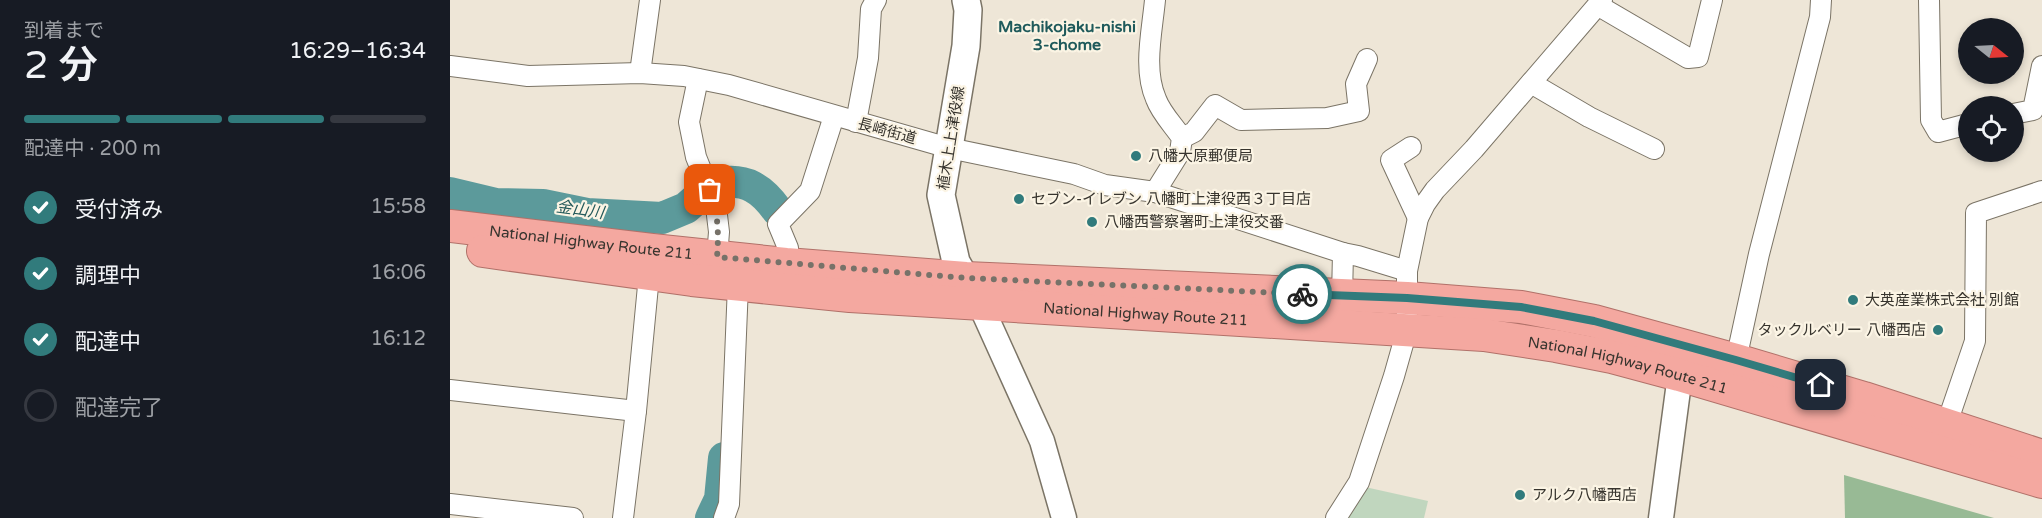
<!DOCTYPE html>
<html lang="ja">
<head>
<meta charset="utf-8">
<style>
  :root { --surface:#171b24; --page:#20242c; --text:#f1f3f6; --muted:#9ea1a6; --line:#363941; --accent:#317b7c }
  body { margin:0; font-family:"Varela Round","Noto Sans JP",sans-serif; background:var(--page); color:var(--text); height:100vh; display:flex; flex-direction:column; font-size:22px; white-space:nowrap }
  * { box-sizing:border-box; margin:0 }
  p { font-size:20px; color:var(--muted) }
  .icon { flex:none; width:33px; height:33px; fill:none; stroke:currentColor; stroke-width:2; stroke-linecap:round; stroke-linejoin:round }
  .map { position:relative; flex:1; overflow:hidden }
  .drawer { display:flex; flex-direction:column; background:var(--surface); width:450px }
  .drawer>* { flex:none }
  .needle { width:39px; rotate:108deg }
  .controls { position:absolute; left:1508px; top:18px; display:grid; gap:12px }
  .controls a { display:grid; place-items:center; width:66px; height:66px; border-radius:50%; background:var(--surface); box-shadow:0 3px 9px #0003; font-size:30px }
  .pin { position:absolute; display:grid; place-items:center; width:51px; height:51px; color:#fff; margin:-26px; border-radius:12px; box-shadow:0 3px 9px #0006 }
  .courier { position:absolute; display:grid; place-items:center; width:60px; height:60px; margin:-30px; border:4px solid #317b7c; border-radius:50%; background:#fff; color:#222; box-shadow:0 2px 8px #0007 }
  .overview em { font-style:normal; font-weight:600 }
  .overview div { display:flex; flex-direction:column-reverse }
  .overview { display:flex; align-items:center; justify-content:space-between; height:102px; padding:0 24px }
  h1 { font-size:39px; font-weight:600; line-height:45px }
  .bar { display:grid; grid-template-columns:repeat(4,1fr); gap:9px 6px; align-content:center; height:72px; padding:0 24px }
  .bar i { height:8px; border-radius:4px; background:var(--line) }
  .bar .selected { background:var(--accent) }
  .bar p { grid-column:span 4 }
  ol { padding:0 24px; list-style:none }
  li { display:flex; align-items:center; gap:18px; height:66px }
  li p { margin-inline-start:auto }
  li .icon { padding:6px; border-radius:50%; background:var(--accent); color:#fff; stroke-width:4 }
  li:last-child { color:var(--muted) }
  li i { width:33px; height:33px; border:3px solid var(--line); border-radius:50% }
  main { display:flex; flex:1; min-height:0 }
  .map>svg:first-child { display:block }
  .green { fill:#c0d6be }
  .forest { fill:#98ba95 }
  .lines { fill:none; stroke-linecap:round; stroke-linejoin:round }
  .river { stroke:#5c9a9b; stroke-width:32 }
  .minor-casing { stroke:#7b7466; stroke-width:22 }
  .tertiary-casing { stroke:#7b7466; stroke-width:27 }
  .secondary-casing { stroke:#7b7466; stroke-width:30 }
  .trunk-casing { stroke:#b17169; stroke-width:34 }
  .minor { stroke:#fff; stroke-width:20 }
  .tertiary { stroke:#fff; stroke-width:24 }
  .secondary { stroke:#fff; stroke-width:27 }
  .trunk { stroke:#f4a8a0; stroke-width:32 }
  .done { stroke:#777269; stroke-width:6; stroke-dasharray:0 10.8 }
  .route { stroke:#317b7c; stroke-width:8 }
  .poi-dot { fill:#317b7c; stroke:#fbf4e4; stroke-width:2 }
  .labels { text-anchor:middle; dominant-baseline:central; stroke-width:4.5; stroke-linejoin:round; paint-order:stroke }
  .street-label { font-size:15px; fill:#37342e; stroke:#fbf4e4 }
  .poi-label { font-size:15px; fill:#37342e; stroke:#fbf4e4; text-anchor:start }
  .neighbourhood-label { font-size:16px; font-weight:bold; fill:#1f5a5b; stroke:#fbf4e4 }
  .water-label { font-size:16px; font-style:italic; fill:#23595a; stroke:#fbf4e4 }
</style>
</head>
<body>
<main>
<section class="drawer">
<div class="overview"><div><h1>2 分</h1><p>到着まで</p></div><em>16:29–16:34</em></div>
<div class="bar"><i class="selected"></i><i class="selected"></i><i class="selected"></i><i></i><p>配達中 · 200 m</p></div>
<ol>
<li><svg class="icon" aria-label="check" viewBox="0 0 24 24"><path d="M5 12l5 5 9-10"/></svg>受付済み<p>15:58</p></li>
<li><svg class="icon" aria-label="check" viewBox="0 0 24 24"><path d="M5 12l5 5 9-10"/></svg>調理中<p>16:06</p></li>
<li><svg class="icon" aria-label="check" viewBox="0 0 24 24"><path d="M5 12l5 5 9-10"/></svg>配達中<p>16:12</p></li>
<li><i></i>配達完了</li>
</ol>
</section>
<div class="map">
<svg width="1592" height="518" viewBox="0 0 1592 518">
  <rect width="100%" height="100%" fill="#eee6d7"/>
  <!-- green -->
  <path class="green" d="M915 487 978 501 974 518H894Z"/>
  <!-- forest -->
  <path class="forest" d="M1394 475 1544 518H1395Z"/>
  <g class="lines">
    <!-- river -->
    <g class="river">
      <path d="M269 183C296 178 312 189 327 210"/>
      <path d="M0 193 46 204 93 205 137 214 212 218 236 208 253 193"/>
      <path d="M261 518 270 499 274 458"/>
    </g>
    <defs>
      <g id="minor">
        <path d="M705 0C702 32 693 69 706 99 711 113 724 126 732 138L730 152 705 192"/>
        <path d="M1479 0 1481 120 1488 132 1518 124"/>
        <path d="M1149 6 1238 58 1248 57 1262 0"/>
        <path d="M0 66 78 76 190 73 234 76 279 85 499 148 624 174 655 185 705 192 893 253 892 297"/>
        <path d="M190 73 200 0"/>
        <path d="M248 79 239 122 246 157 266 207 269 232 267 257"/>
        <path d="M1081 83 1139 117 1204 149"/>
        <path d="M1563 114 1583 110 1592 66"/>
        <path d="M406 122 418 58 421 9 426 0"/>
        <path d="M732 138 744 132 765 105 791 120 877 118 909 111 906 84 917 59"/>
        <path d="M961 147 941 160 968 218"/>
        <path d="M893 253 908 256 957 271"/>
        <path d="M336 264 338 248 328 224 360 191 384 116"/>
        <path d="M1286 360 1309 254 1370 17 1371 0"/>
        <path d="M0 390 186 411"/>
        <path d="M1496 426 1525 341 1526 213 1592 191"/>
        <path d="M0 504 123 518"/>
        <path d="M173 518 186 411 200 265"/>
        <path d="M274 518 279 504 288 285"/>
        <path d="M886 518 909 482 944 376 957 330V271L968 218 975 204 985 190 1024 149 1152 0"/>
      </g>
      <g id="tertiary">
        <path d="M530 304 592 441 614 518"/>
        <path d="M1211 518 1232 360"/>
      </g>
      <path id="secondary" d="M516 0 518 10 516 46 491 195 506 262 524 293"/>
      <g id="trunk">
        <path id="s1" d="M0 226 202 250 336 264 516 278 957 298 1071 307 1144 321 1286 360 1414 398 1592 456"/>
        <path id="s2" d="M33 251 242 280 400 296 1034 335 1106 346 1162 357 1229 375 1592 482"/>
      </g>
    </defs>
    <!-- minor casing -->
    <use href="#minor" class="minor-casing"/>
    <!-- tertiary casing -->
    <use href="#tertiary" class="tertiary-casing"/>
    <!-- secondary casing -->
    <use href="#secondary" class="secondary-casing"/>
    <!-- trunk casing -->
    <use href="#trunk" class="trunk-casing"/>
    <!-- minor -->
    <use href="#minor" class="minor"/>
    <!-- tertiary -->
    <use href="#tertiary" class="tertiary"/>
    <!-- secondary -->
    <use href="#secondary" class="secondary"/>
    <!-- trunk -->
    <use href="#trunk" class="trunk"/>
  </g>
  <g class="lines">
    <!-- done -->
    <path class="done" d="M260 190C268 213 269 233 267 257L516 278 852 294"/>
    <!-- route -->
    <path class="route" d="M852 294 957 298 1071 307 1144 321 1286 360 1371 385"/>
  </g>
  <!-- markers -->
  <g class="poi-dot">
    <circle cx="686" cy="156" r="6"/>
    <circle cx="569" cy="199" r="6"/>
    <circle cx="642" cy="222" r="6"/>
    <circle cx="1403" cy="300" r="6"/>
    <circle cx="1488" cy="330" r="6"/>
    <circle cx="1070" cy="495" r="6"/>
  </g>
  <g class="labels">
    <!-- street labels -->
    <g class="street-label">
      <text transform="translate(437 131) rotate(15)">長崎街道</text>
      <text transform="translate(501 138) rotate(-81)">植木上上津役線</text>
      <text stroke="none"><textPath href="#s1" startOffset="142">National Highway Route 211</textPath></text>
      <text stroke="none"><textPath href="#s2" startOffset="666">National Highway Route 211</textPath></text>
      <text stroke="none"><textPath href="#s2" startOffset="1152">National Highway Route 211</textPath></text>
    </g>
    <!-- poi labels -->
    <g class="poi-label">
      <text x="698" y="156">八幡大原郵便局</text>
      <text x="581" y="199">セブン-イレブン 八幡町上津役西３丁目店</text>
      <text x="654" y="222">八幡西警察署町上津役交番</text>
      <text x="1415" y="300">大英産業株式会社 別館</text>
      <text x="1476" y="330" text-anchor="end">タックルベリー 八幡西店</text>
      <text x="1082" y="495">アルク八幡西店</text>
    </g>
    <!-- neighbourhood labels -->
    <g class="neighbourhood-label">
      <text x="617" y="27">Machikojaku-nishi<tspan x="617" dy="18">3-chome</tspan></text>
    </g>
    <!-- water labels -->
    <g class="water-label">
      <text transform="translate(130 210) rotate(8)">金山川</text>
    </g>
  </g>
</svg>
<div class="controls">
<a><svg class="needle" viewBox="-14 -14 28 28"><path d="M0-13l5 13h-10z" fill="#e53935"/><path d="M0 13l5-13h-10z" fill="#9ea1a6"/></svg></a>
<a><svg class="icon" aria-label="locate" viewBox="0 0 24 24"><circle cx="12" cy="12" r="6"/><path d="M12 2v4M12 18v4M2 12h4M18 12h4"/></svg></a>
</div>
<div class="pin" style="left:260px;top:190px;background:#ea580c"><svg class="icon" aria-label="bag" viewBox="0 0 24 24"><path d="M5 8h14l-1 12H6zM9 8a3 3 0 0 1 6 0"/></svg></div>
<div class="pin" style="left:1371px;top:385px;background:#1f2937"><svg class="icon" aria-label="home" viewBox="0 0 24 24"><path d="M3 11l9-7 9 7M6 9v11h12V9"/></svg></div>
<div class="courier" style="left:852px;top:294px"><svg class="icon" aria-label="bike" viewBox="0 0 24 24"><circle cx="6" cy="16" r="4"/><circle cx="18" cy="16" r="4"/><path d="M6 16l4-8h5l3 8M10 8l3 8H6M13 5h3"/></svg></div>
</div>
</main>
</body>
</html>
